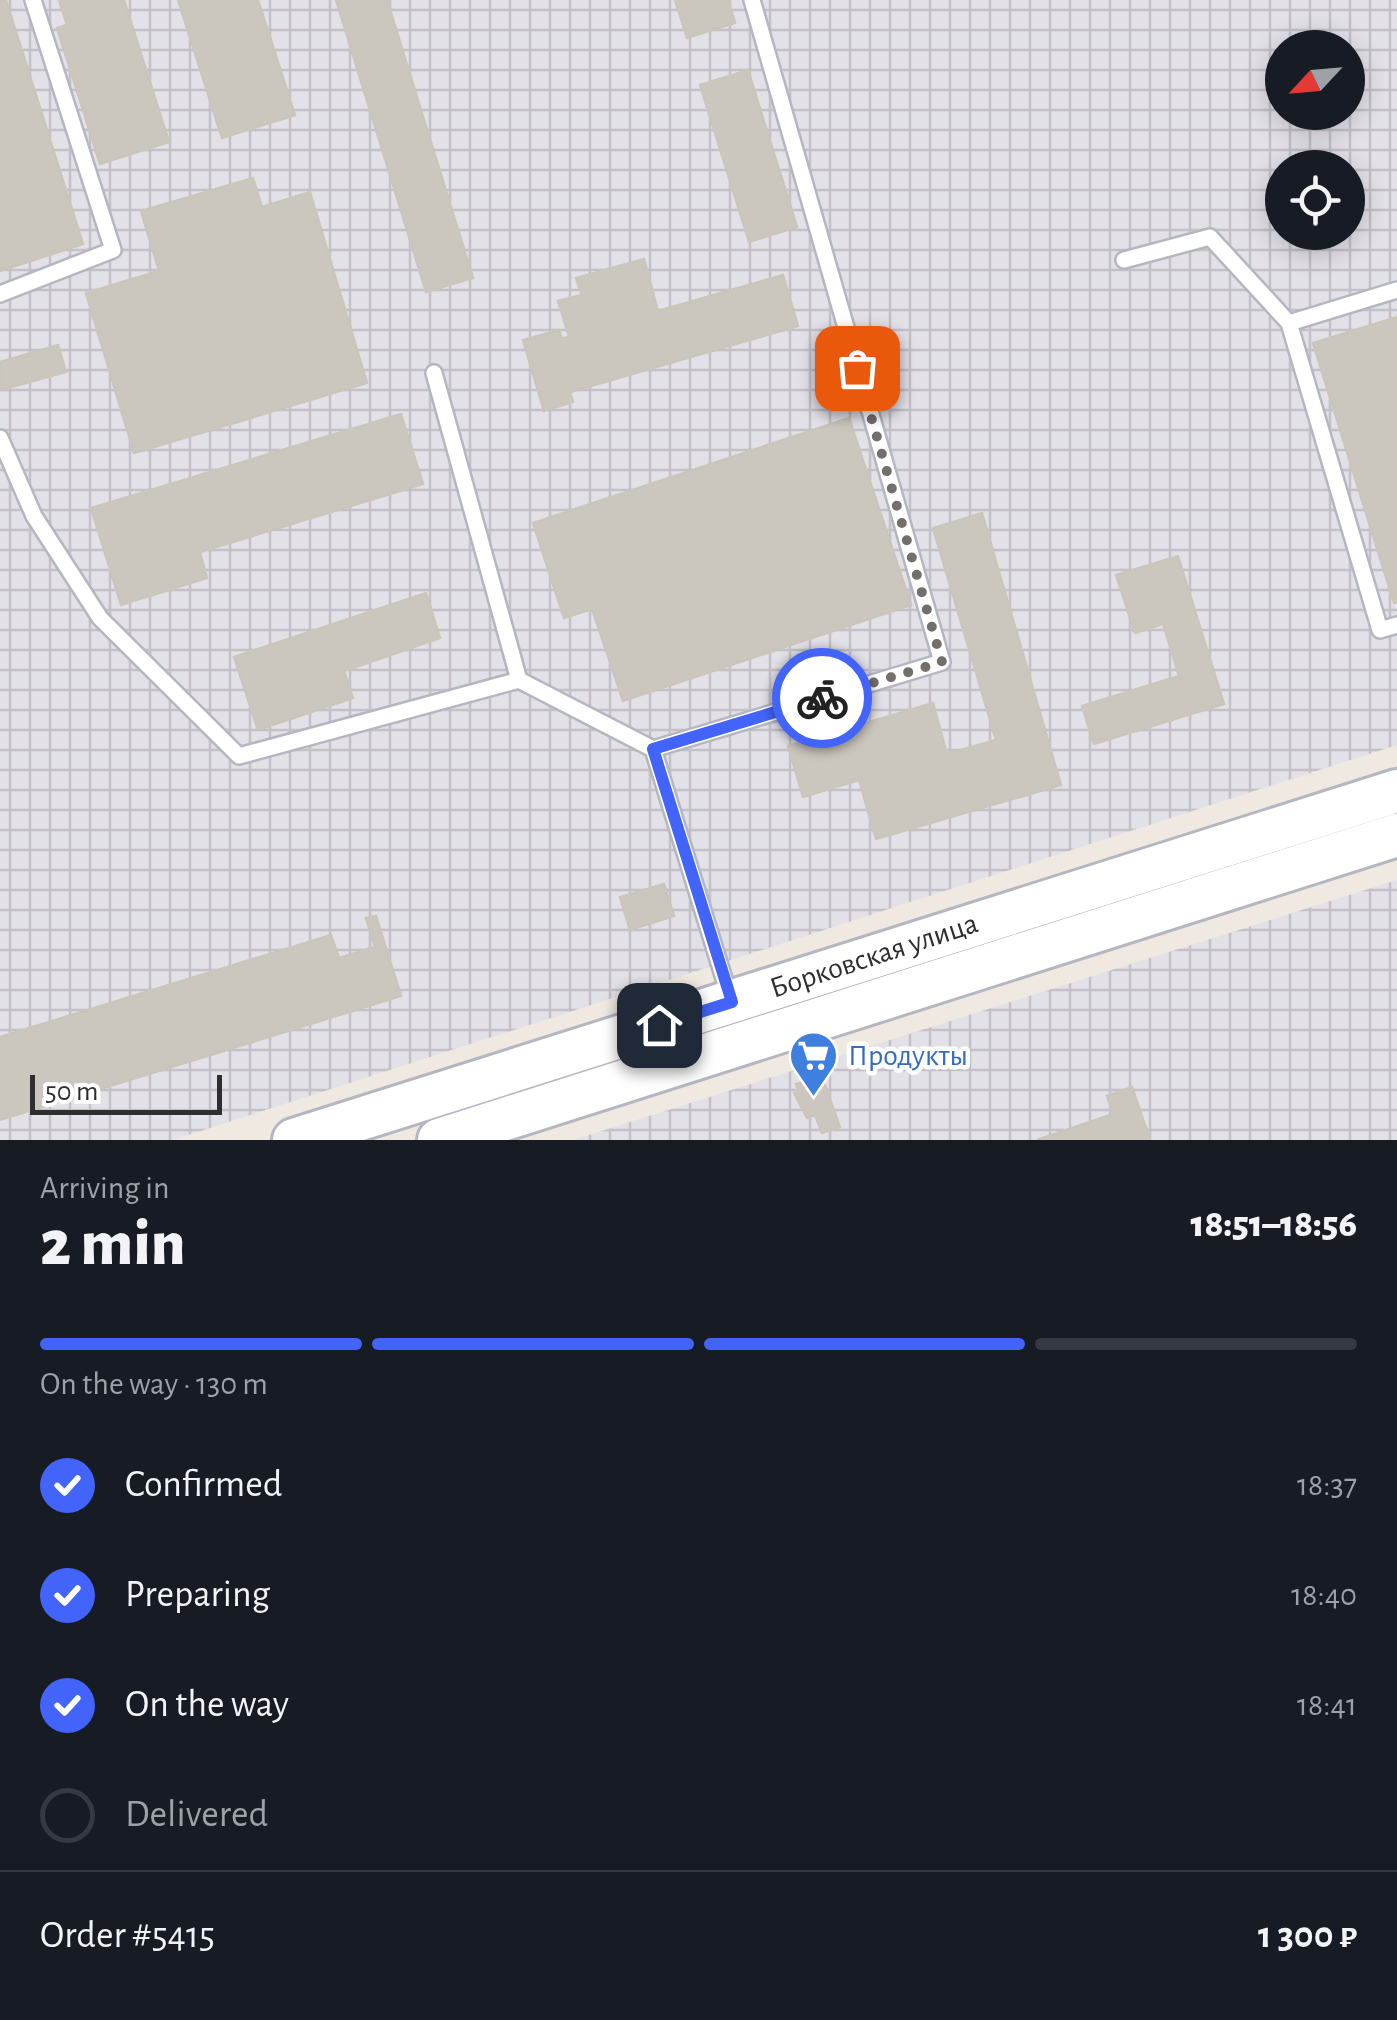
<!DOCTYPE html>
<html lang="en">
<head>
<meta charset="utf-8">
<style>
  :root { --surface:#171b24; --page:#242831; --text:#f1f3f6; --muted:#9ea1a6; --line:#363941; --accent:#4264fb }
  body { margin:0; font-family:"Alegreya Sans",sans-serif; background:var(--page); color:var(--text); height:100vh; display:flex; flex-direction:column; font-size:38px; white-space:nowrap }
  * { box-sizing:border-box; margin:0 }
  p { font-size:32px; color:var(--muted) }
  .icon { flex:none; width:55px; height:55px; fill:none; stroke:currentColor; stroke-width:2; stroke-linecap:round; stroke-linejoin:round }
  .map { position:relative; height:1140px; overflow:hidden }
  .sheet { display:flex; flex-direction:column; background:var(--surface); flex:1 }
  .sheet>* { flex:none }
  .needle { width:65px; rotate:244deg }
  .buttons { position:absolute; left:1265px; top:30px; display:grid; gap:20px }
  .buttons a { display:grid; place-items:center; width:100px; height:100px; border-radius:50%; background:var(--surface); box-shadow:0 5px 25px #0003; font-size:50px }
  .scale { position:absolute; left:30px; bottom:25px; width:192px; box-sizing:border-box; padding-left:10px; border:5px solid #2e2e2e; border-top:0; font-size:28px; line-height:35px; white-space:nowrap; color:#2e2e2e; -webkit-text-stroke:8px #fff; paint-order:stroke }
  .pin { position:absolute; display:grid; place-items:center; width:85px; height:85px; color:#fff; margin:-42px; border-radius:20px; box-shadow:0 5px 15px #0006 }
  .courier { position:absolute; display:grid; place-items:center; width:100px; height:100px; margin:-50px; border:8px solid #4264fb; border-radius:50%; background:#fff; color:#222; box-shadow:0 2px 12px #0007 }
  .headline em { font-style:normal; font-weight:800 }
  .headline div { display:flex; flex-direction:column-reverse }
  .headline { display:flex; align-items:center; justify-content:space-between; height:170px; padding:0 40px }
  h1 { font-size:65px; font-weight:800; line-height:75px }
  .bar { display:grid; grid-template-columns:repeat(4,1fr); gap:15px 10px; align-content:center; height:120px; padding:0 40px }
  .bar i { height:12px; border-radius:8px; background:var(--line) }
  .bar .selected { background:var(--accent) }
  .bar p { grid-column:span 4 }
  .line { display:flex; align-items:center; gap:25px; padding:0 40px; border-top:2px solid var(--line) }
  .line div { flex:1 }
  ol { padding:0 40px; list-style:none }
  li { display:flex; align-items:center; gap:30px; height:110px }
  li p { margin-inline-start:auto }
  li .icon { padding:10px; border-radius:50%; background:var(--accent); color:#fff; stroke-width:4 }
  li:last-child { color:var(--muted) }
  li i { width:55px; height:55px; border:5px solid var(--line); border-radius:50% }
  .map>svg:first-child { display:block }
  .industrial { fill:url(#industrial-grid); fill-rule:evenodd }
  .building { fill:#cbc7bf; stroke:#cbc5ba; stroke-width:2.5 }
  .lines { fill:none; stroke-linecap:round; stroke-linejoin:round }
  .service-casing { stroke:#b4b7c1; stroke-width:20 }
  .secondary-casing { stroke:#b4b7c1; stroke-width:48 }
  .service { stroke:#fff; stroke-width:15 }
  .secondary { stroke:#fff; stroke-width:42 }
  .done { stroke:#726f6d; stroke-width:10; stroke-dasharray:0 18 }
  .route { stroke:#4264fb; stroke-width:12 }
  .labels { text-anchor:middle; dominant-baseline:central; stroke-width:9; stroke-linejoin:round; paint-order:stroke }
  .street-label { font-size:30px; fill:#2e2e2e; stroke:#fff }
  .shop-label { font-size:30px; fill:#366cbe; stroke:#fff; text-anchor:start }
</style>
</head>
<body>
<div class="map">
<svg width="1397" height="1140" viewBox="0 0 1397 1140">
  <defs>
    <pattern id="industrial-grid" width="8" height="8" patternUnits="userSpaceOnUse" patternTransform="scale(2.5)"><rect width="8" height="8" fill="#e3e1e8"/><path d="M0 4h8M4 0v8" fill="none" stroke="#c3c1c7"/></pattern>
  </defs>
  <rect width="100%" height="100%" fill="#efe9e1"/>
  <!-- industrial -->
  <g class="industrial">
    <path d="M0 0H1397V745L173 1140H0ZM1282 48H1348V112H1282ZM1282 168H1348V232H1282Z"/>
    <path d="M1397 880V1140H573Z"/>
  </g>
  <!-- building -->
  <g class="building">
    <path d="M0 0H6L83 244 0 271Z"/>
    <path d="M59 0H124L169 142 100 164 57 28 67 25Z"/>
    <path d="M178 0H258L295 115 222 138Z"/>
    <path d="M336 0H387L473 278 426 292Z"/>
    <path d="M675 0H728L735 23 687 38Z"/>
    <path d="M748 70 797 227 749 242 700 85Z"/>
    <path d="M253 178 262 207 310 192 367 383 134 453 86 293 159 271 141 211Z"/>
    <path d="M644 259 658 311 783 275 798 326 570 392 573 402 544 411 523 340 559 330 562 339 569 337 558 301 582 295 576 278Z"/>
    <path d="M1397 317V602L1394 603 1313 343Z"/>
    <path d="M58 345 66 372 1 390 0 362Z"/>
    <path d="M401 414 423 484 200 552 207 578 121 605 91 508Z"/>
    <path d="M849 418 911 605 623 701 592 609 564 618 533 523Z"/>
    <path d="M982 513 1061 785 876 839 859 780 803 797 788 746 933 703 947 754 996 740 933 528Z"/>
    <path d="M1178 556 1224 704 1094 744 1082 706 1179 676 1163 624 1135 633 1116 575Z"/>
    <path d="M426 593 440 638 344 671 353 698 258 730 234 657Z"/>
    <path d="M664 884 674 916 630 930 620 897Z"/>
    <path d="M376 916 401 996 0 1120V1037L331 935 339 958 375 947 366 918Z"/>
    <path d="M819 1069 840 1127 822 1133 815 1115 807 1118 794 1093 799 1092 796 1084 806 1081 804 1075Z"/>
    <path d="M1132 1087 1150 1140H1037L1113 1114 1107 1096Z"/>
  </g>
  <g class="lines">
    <defs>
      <g id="service">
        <path d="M1124 260 1210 237 1289 323"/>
        <path d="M1397 290 1289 323 1380 630 1397 625"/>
        <path d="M0 294 113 250 33 0"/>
        <path d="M434 373 519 680"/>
        <path d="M0 438 34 516 100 618 239 756 519 680 653 749 942 662 752 0"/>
        <path d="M653 749 730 998"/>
      </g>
      <g id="secondary">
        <path d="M294 1140 1397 791"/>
        <path d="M439 1140 1397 835"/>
      </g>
    </defs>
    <!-- service casing -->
    <use href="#service" class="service-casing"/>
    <!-- secondary casing -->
    <use href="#secondary" class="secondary-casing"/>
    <!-- service -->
    <use href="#service" class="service"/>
    <!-- secondary -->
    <use href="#secondary" class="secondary"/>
  </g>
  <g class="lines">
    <!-- done -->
    <path class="done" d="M822 698 942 662 857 368"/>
    <!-- route -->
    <path class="route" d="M659 1025 732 1002 653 749 822 698"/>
  </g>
  <!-- icons -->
  <defs>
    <symbol id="supermarket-pin" viewBox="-11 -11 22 30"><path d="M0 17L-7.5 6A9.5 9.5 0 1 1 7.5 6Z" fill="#3f7fe0" stroke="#fff"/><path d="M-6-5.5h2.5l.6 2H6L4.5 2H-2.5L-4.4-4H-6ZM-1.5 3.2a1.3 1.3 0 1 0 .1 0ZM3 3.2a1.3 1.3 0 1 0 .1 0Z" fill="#fff"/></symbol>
  </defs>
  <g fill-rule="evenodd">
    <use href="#supermarket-pin" x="786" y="1028" width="55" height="75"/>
  </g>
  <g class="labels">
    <!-- street labels -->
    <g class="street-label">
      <text transform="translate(874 956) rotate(-18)">Борковская улица</text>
    </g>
    <!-- shop labels -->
    <g class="shop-label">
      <text x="848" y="1056">Продукты</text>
    </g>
  </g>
</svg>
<div class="buttons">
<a><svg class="needle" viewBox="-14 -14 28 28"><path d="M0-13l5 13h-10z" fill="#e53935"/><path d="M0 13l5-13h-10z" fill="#9ea1a6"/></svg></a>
<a><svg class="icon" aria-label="locate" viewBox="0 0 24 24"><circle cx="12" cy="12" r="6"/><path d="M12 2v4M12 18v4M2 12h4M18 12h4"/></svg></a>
</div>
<div class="scale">50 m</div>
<div class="pin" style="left:857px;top:368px;background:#ea580c"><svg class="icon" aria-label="bag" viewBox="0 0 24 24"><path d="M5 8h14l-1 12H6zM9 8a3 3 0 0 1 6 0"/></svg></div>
<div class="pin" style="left:659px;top:1025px;background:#1f2937"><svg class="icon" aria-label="home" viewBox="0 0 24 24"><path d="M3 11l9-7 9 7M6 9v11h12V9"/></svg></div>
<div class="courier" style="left:822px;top:698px"><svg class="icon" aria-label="bike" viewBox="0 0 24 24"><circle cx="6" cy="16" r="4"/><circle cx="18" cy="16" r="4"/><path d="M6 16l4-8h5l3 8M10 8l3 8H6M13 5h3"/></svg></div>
</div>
<section class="sheet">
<div class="headline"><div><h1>2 min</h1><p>Arriving in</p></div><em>18:51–18:56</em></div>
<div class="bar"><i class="selected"></i><i class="selected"></i><i class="selected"></i><i></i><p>On the way · 130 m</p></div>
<ol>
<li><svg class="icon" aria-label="check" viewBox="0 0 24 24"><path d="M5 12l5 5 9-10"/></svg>Confirmed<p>18:37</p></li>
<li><svg class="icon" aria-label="check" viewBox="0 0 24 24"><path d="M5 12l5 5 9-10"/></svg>Preparing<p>18:40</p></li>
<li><svg class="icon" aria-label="check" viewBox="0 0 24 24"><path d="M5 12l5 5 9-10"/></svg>On the way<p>18:41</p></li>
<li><i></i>Delivered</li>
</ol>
<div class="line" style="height:130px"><div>Order #5415</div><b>1 300 ₽</b></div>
</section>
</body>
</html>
